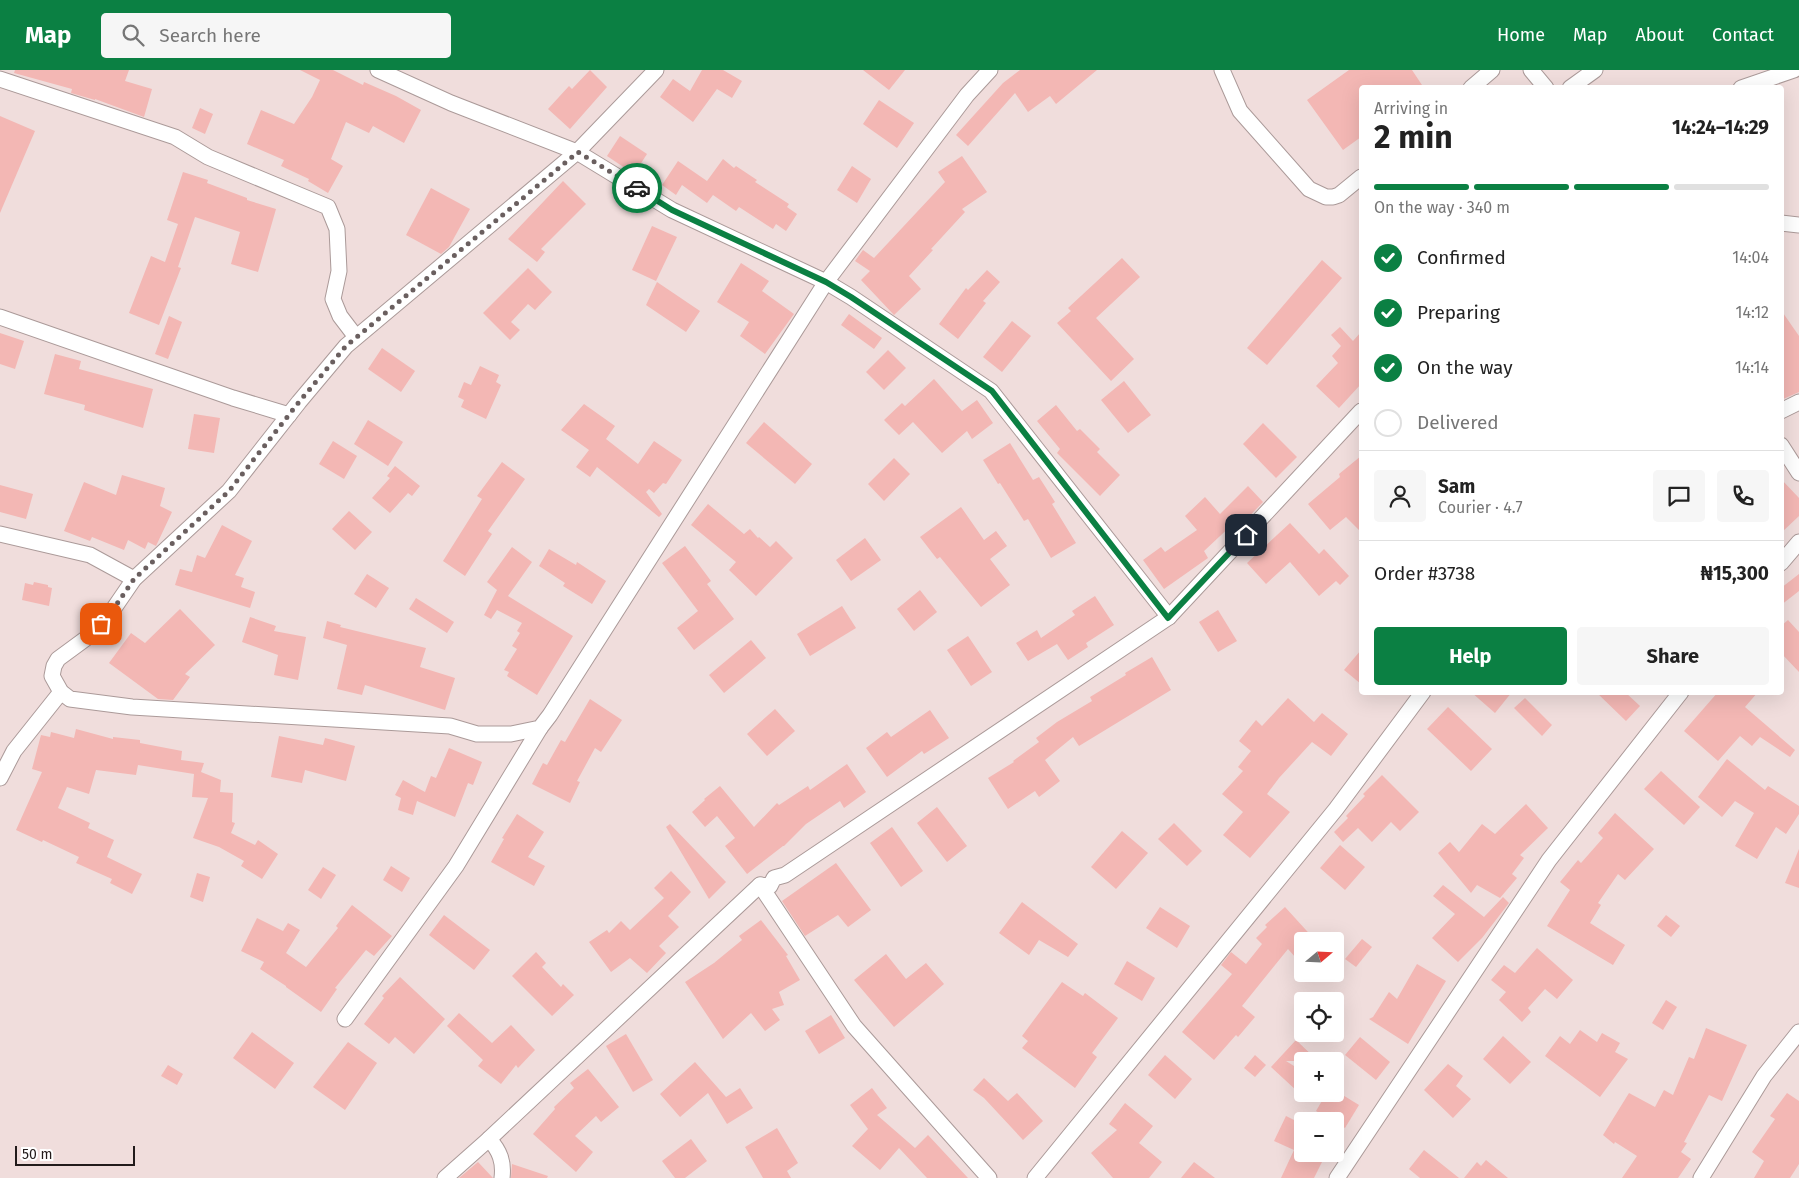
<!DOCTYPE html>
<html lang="en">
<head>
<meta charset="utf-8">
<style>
  :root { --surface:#fff; --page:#f6f6f6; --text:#222; --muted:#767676; --line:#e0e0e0; --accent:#0b8043 }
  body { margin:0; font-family:"Fira Sans",sans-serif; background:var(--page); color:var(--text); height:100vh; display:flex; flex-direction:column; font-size:19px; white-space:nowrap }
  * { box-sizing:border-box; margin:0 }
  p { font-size:16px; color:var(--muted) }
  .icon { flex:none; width:28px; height:28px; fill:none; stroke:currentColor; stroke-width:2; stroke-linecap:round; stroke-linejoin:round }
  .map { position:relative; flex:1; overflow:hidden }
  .panel { position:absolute; left:1359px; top:15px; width:425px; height:610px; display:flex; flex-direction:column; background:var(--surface); border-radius:5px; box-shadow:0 5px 20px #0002 }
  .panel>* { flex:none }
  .needle { width:32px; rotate:71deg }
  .fabs { position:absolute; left:1294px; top:862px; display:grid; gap:10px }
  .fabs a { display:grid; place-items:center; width:50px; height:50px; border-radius:5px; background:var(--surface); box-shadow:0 5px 20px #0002; font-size:25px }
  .scale { position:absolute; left:15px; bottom:12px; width:120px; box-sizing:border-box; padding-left:5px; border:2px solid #221b1b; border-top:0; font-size:14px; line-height:18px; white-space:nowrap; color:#221b1b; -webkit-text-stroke:4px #fff; paint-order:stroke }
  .pin { position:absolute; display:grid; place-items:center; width:42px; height:42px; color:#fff; margin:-21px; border-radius:10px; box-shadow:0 2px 8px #0006 }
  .courier { position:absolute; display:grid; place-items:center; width:50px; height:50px; margin:-25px; border:4px solid #0b8043; border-radius:50%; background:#fff; color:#222; box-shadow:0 1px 6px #0007 }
  .headline em { font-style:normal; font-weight:700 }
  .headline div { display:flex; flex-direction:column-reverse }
  .headline { display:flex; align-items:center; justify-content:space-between; height:85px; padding:0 15px }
  h1 { font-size:32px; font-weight:700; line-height:38px }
  .bar { display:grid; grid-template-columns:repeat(4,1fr); gap:8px 5px; align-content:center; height:60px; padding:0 15px }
  .bar i { height:6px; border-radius:4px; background:var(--line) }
  .bar .on { background:var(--accent) }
  .bar p { grid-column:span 4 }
  .line { display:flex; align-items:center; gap:12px; padding:0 15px; border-top:1px solid var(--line) }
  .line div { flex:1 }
  .round { display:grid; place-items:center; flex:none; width:52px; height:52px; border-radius:5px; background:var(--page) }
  ol { padding:0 15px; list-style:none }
  li { display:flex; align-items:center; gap:15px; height:55px }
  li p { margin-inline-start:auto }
  li .icon { padding:5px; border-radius:50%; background:var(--accent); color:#fff; stroke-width:4 }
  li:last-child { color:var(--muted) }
  li i { width:28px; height:28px; border:2px solid var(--line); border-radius:50% }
  .primary-button { display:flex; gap:10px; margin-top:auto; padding:10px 15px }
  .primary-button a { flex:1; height:58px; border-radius:5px; background:var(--accent); color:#fff; font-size:20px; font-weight:700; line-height:58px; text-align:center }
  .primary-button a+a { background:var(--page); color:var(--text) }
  header { display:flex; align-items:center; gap:30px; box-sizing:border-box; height:70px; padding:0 25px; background:var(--accent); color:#fff }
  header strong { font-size:24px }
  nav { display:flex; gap:28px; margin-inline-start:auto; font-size:18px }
  .search { width:350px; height:45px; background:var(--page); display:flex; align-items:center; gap:12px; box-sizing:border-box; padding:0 18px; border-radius:5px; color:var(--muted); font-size:19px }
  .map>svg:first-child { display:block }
  .building { fill:#f3b7b4 }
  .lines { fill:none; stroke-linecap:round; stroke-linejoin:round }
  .minor-casing { stroke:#ab9a99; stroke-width:17 }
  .minor { stroke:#fff; stroke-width:15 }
  .done { stroke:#6a5f5f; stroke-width:5; stroke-dasharray:0 9 }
  .route { stroke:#0b8043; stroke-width:6 }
</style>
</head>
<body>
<header>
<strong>Map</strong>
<div class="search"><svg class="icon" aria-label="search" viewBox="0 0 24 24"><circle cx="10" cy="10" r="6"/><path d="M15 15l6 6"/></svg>Search here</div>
<nav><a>Home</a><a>Map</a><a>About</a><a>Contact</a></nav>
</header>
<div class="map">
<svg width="1799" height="1108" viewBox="0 0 1799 1108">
  <rect width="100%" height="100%" fill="#f0dddc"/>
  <!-- building -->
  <g class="building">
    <path d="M15 0H129L125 11 152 19 144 47 95 29V30L71 23 72 19 14 3Z"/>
    <path d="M300 0H333L363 15 364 12 396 26 421 40 404 73 373 56 369 63 346 52 331 89 343 96 328 123 308 111 309 109 281 96 284 90 247 74 261 40 294 54 312 27 320 10Z"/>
    <path d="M590 0 607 17 570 59 548 39 569 16 572 19Z"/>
    <path d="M702 0H723L742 11 732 28 717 19 693 52 660 27 673 9 690 21Z"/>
    <path d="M863 0H905L889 20Z"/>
    <path d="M1020 0H1097L1056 34 1050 26 1028 42 1015 23 968 76 956 65 1003 13Z"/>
    <path d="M1349 0H1412L1424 18H1361V67L1343 80 1307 30Z"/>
    <path d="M879 30 914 53 897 78 863 54Z"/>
    <path d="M200 38 213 44 205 64 192 58Z"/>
    <path d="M0 46 35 61 0 143Z"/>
    <path d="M620 66 647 84 634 104 607 86Z"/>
    <path d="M962 86 987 122 962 139 965 142 931 179 933 180 909 206 921 219 894 245 861 210 870 201 855 191 863 180 874 188 945 112 938 102Z"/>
    <path d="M723 89 734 98 736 96 757 110 755 112 789 134 787 137 797 144 786 161 776 154 773 159 739 137 736 141 713 125 707 133 682 115 676 125 662 115 678 91 707 111Z"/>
    <path d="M852 96 871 109 857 133 837 120Z"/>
    <path d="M183 102 208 110 207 113 247 128V130L276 139 258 202 231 194 240 162 195 147 178 197 181 198 159 255 129 243 151 186 165 192 178 154 167 150Z"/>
    <path d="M563 111 586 134 541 179 545 182 537 192 508 169Z"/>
    <path d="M431 118 470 139 449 177 441 184 406 165Z"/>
    <path d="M652 156 677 167 656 211 632 200Z"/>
    <path d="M1122 188 1140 207 1096 248 1134 289 1111 311 1057 253 1071 241 1068 238Z"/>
    <path d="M1322 190 1342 208 1267 295 1247 278Z"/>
    <path d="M741 193 769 211 762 221 794 244 765 284 740 266 749 252 717 232Z"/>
    <path d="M528 198 552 222 535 240 528 234 511 252 520 260 510 270 483 243Z"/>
    <path d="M987 200 1000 212 983 231 986 233 958 269 939 254 966 218 968 220Z"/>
    <path d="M657 212 700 241 686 262 646 235Z"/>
    <path d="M1781 240 1799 266V322L1781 330Z"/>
    <path d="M849 244 882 268 874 279 841 255Z"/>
    <path d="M169 246 182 252 168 289 155 284Z"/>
    <path d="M1012 251 1031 266 1002 302 983 287Z"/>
    <path d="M1340 257 1353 271 1361 262V314L1339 338 1316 316 1338 293 1332 286 1341 276 1331 265Z"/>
    <path d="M0 263 24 271 15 299 0 294Z"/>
    <path d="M382 278 415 301 401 322 368 299Z"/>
    <path d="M888 280 906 298 884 320 866 302Z"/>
    <path d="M55 284 81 291 79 299 153 319 143 358 84 340 85 335 44 324Z"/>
    <path d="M480 296 499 305 496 312 501 315 486 349 461 337 464 330 458 327 464 312 471 315Z"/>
    <path d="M934 309 962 341 977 330 993 353 972 369 967 361 942 383 913 352 899 365 884 350 902 333 905 336Z"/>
    <path d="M1124 311 1151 345 1128 363 1101 330Z"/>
    <path d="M584 334 615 356 606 369 638 394 654 371 682 390 666 414 663 413 654 423 649 419 646 422 662 444 659 447 597 397 590 407 576 397 589 380 561 360Z"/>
    <path d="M1056 335 1077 361 1080 359 1100 379 1097 382 1120 405 1100 426 1057 383 1060 379 1037 351Z"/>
    <path d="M194 344 220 348 214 383 188 379Z"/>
    <path d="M368 350 403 372 388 396 354 374Z"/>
    <path d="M764 352 812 394 795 414 746 373Z"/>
    <path d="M1263 353 1297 387 1276 408 1243 374Z"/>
    <path d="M333 371 357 386 344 409 319 394Z"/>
    <path d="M1010 373 1033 410 1039 407 1055 432 1052 434 1076 473 1051 488 1028 449 1024 451 1000 413 998 414 983 390Z"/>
    <path d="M1361 386V462L1346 447 1330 460 1308 434 1340 407 1339 404Z"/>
    <path d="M894 388 910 404 884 431 868 414Z"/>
    <path d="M502 392 525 409 488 461 492 464 465 506 443 491 482 429 477 426Z"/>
    <path d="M395 396 420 416 412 426 408 423 390 443 372 428 390 408 387 406Z"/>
    <path d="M122 405 165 418 160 436 172 442 156 476 148 472 145 479 128 470 124 480 92 467 90 471 64 461 84 412 116 425Z"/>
    <path d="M1781 409 1799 428V446L1781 463Z"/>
    <path d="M0 415 33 424 26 449 0 442Z"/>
    <path d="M1248 416 1263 432 1239 457 1235 452 1204 481 1208 488 1164 519 1143 490 1161 477 1165 482 1197 460 1185 446 1205 427 1220 444Z"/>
    <path d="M708 434 744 464 750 459 758 468 759 467 770 477 776 471 793 488 756 526 729 500 736 492 691 455Z"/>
    <path d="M961 437 984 470 996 461 1007 476 990 489 1010 515 981 537 940 487 937 489 920 467Z"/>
    <path d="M349 441 372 462 355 480 332 459Z"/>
    <path d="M1290 453 1319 484 1324 479 1349 506 1340 515 1336 511 1319 526 1290 492 1266 514 1247 493Z"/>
    <path d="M222 455 252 471 235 505 244 508 241 517 255 522 250 538 175 515 180 499 192 502 197 485 205 488Z"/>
    <path d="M865 468 881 490 851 511 836 490Z"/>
    <path d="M685 476 711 511 707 514 734 549 694 580 677 558 698 541 662 493Z"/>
    <path d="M512 477 532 492 508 526 573 566 537 625 507 606 509 602 504 600 517 579 512 576 520 563 517 561 522 553 497 540 491 549 484 545 497 520 487 512Z"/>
    <path d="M549 479 576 495 577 492 606 511 592 534 563 516 565 513 539 496Z"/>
    <path d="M367 504 389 518 376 538 354 524Z"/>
    <path d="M1799 504V521L1781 535V518Z"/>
    <path d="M34 512 48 515V517L52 518 49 536 22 530 25 513 33 515Z"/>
    <path d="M920 520 937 542 914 561 897 539Z"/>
    <path d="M1095 526 1114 555 1086 573 1088 577 1068 590 1057 574 1028 591 1016 573 1037 560 1041 568 1075 545 1072 541Z"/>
    <path d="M416 528 454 552 447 563 409 539Z"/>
    <path d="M842 536 856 558 810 586 797 564Z"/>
    <path d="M180 539 215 575 185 604 190 607 173 630 158 629 109 593 131 563 145 573Z"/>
    <path d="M1218 540 1237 571 1218 582 1199 552Z"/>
    <path d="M250 547 276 556 274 561 306 567 298 610 274 605 278 585 242 572Z"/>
    <path d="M1788 550 1799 562V602L1781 583V556Z"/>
    <path d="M327 551 341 555 340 557 426 578 420 597 455 608 445 640 365 615 362 625 337 619 347 575 323 568Z"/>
    <path d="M968 566 992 602 971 616 947 580Z"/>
    <path d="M751 570 766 588 724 623 709 605Z"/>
    <path d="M1361 580V614L1344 600Z"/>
    <path d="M1152 587 1171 620 1079 676 1073 667 1045 690 1060 711 1039 727 1035 721 1008 739 988 708 1014 692 1013 691 1039 672 1036 668 1057 652 1092 631 1090 627 1126 605 1125 603Z"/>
    <path d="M1471 622H1512L1495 643Z"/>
    <path d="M1596 622H1625L1640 636 1626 651Z"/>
    <path d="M1718 622H1758L1745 637 1795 680 1790 687 1760 667 1752 676 1740 666 1718 691 1684 661Z"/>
    <path d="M1288 628 1314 652 1322 643 1348 664 1331 686 1312 672 1279 708 1267 724 1290 742 1250 788 1223 765 1243 742 1222 724 1243 701 1238 697 1251 681 1239 671 1256 650 1262 656Z"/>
    <path d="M1525 628 1552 655 1542 666 1514 638Z"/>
    <path d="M590 629 622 650 601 682 595 678 577 711 580 712 570 733 532 714 543 693 547 695 561 670 565 672Z"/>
    <path d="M1448 637 1492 679 1471 701 1427 659Z"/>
    <path d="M775 639 795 661 767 686 747 664Z"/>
    <path d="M930 640 949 668 924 684 922 681 887 707 866 678 887 662 891 667Z"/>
    <path d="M76 659 113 669V667L140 670V673L182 681 181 690 204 693 201 702 221 710 220 722 233 723 232 752 235 753 231 763 255 775 258 770 278 784 262 809 241 796 244 791 219 777 193 768 208 728 192 727 194 704 138 695 136 705 96 700 89 724 67 717 58 738 90 753 88 758 114 770 107 787 142 804 132 824 110 813 112 809 76 793 79 787 43 770 42 772 16 760 42 702 32 699 41 665 50 667 51 662 74 668Z"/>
    <path d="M279 666 323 675 325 668 355 676 346 711 305 700 302 713 271 707Z"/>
    <path d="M449 678 482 692 473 715 468 713 455 747 417 731 413 745 398 740 401 728 395 725 403 710 425 722 431 706 436 708Z"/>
    <path d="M1727 689 1765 720 1768 716 1799 736V744L1786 764 1776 757 1757 789 1735 776 1754 743 1735 731 1722 747 1698 727Z"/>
    <path d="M847 694 866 722 844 738 840 731 806 754 784 776H783L747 804 725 776 735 768 717 746 705 757 692 742 705 730 704 729 720 716 754 757 777 733 779 735 808 716 810 720Z"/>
    <path d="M1661 701 1700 737 1684 755 1644 719Z"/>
    <path d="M1382 705 1419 742 1400 761 1391 752 1372 772 1358 758 1343 772 1334 762 1348 748 1346 746 1365 726 1363 724Z"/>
    <path d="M1526 734 1548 758 1520 785 1524 788 1512 804 1517 808 1500 828 1477 815 1471 823 1438 783 1450 772 1459 782 1482 754 1495 764Z"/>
    <path d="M937 737 967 776 947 792 917 753Z"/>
    <path d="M1615 743 1654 779 1625 810 1618 804 1598 833 1601 835 1590 853 1625 875 1613 895 1547 856 1570 820 1560 812 1578 790 1581 793 1603 768 1598 763Z"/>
    <path d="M517 744 544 762 528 787 545 796 534 816 491 792 504 769 502 768Z"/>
    <path d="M1174 753 1202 781 1187 796 1158 769Z"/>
    <path d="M670 754 726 812 709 829 666 757Z"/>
    <path d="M892 757 923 801 901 817 870 773Z"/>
    <path d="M1122 761 1148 783 1116 819 1091 797Z"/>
    <path d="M1340 775 1365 797 1345 820 1320 798Z"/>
    <path d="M1799 779V818L1785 813Z"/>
    <path d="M836 793 871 840 848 857 838 845 805 866 782 831Z"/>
    <path d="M391 796 410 808 402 822 383 810Z"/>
    <path d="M323 797 336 805 321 829 308 820Z"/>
    <path d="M671 801 691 822 668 846 679 857 659 876 666 883 647 903 630 888 611 902 589 872 607 860 609 863 621 851 630 860 664 828 654 818Z"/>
    <path d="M197 803 210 807 203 832 190 827Z"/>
    <path d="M1443 815 1484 847 1503 827 1509 833 1482 868 1458 892 1432 868 1455 844 1433 826Z"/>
    <path d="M1022 832 1078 874 1068 887 1039 870 1029 885 999 863Z"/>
    <path d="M352 835 392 866 374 886 366 880 335 918 337 919 321 942 286 917V916L260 899 264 892 241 881 257 848 283 861 288 853 300 860 286 883 306 897 338 858 336 856Z"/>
    <path d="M1160 837 1190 856 1177 878 1146 858Z"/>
    <path d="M1285 837 1316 871H1302V882L1296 888 1288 879 1242 936 1255 947 1238 967 1236 965 1214 990 1182 962 1232 904 1221 895 1231 882 1246 894 1262 874 1256 868 1267 857 1265 855Z"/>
    <path d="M444 845 490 880 474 900 429 865Z"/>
    <path d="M1666 845 1680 856 1671 867 1657 856Z"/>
    <path d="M761 850 788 885 786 886 800 910 779 922 784 935 772 939 780 950 765 961 751 943 723 969 685 912 714 893 742 870 739 866Z"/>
    <path d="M1362 869 1372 877 1356 897 1345 889Z"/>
    <path d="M1537 878 1573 910 1557 929 1545 919 1528 938 1531 942 1522 952 1499 930 1506 922 1491 910 1504 895 1515 903Z"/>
    <path d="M536 882 546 893 542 897 561 917 563 914 574 925 552 946 512 906Z"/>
    <path d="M886 884 906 909 926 893 944 914 894 957 854 910Z"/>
    <path d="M1127 891 1155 908 1142 931 1114 914Z"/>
    <path d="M1417 894 1446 911 1408 974 1369 949 1373 947 1389 922 1397 929Z"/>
    <path d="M400 907 445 949 414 984 395 967 389 974 364 954 384 928 382 926Z"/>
    <path d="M1062 912 1083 926 1085 923 1118 948 1092 983 1097 987 1075 1018 1022 978 1028 971 1022 966Z"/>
    <path d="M1666 930 1677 937 1663 960 1652 953Z"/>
    <path d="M459 943 492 973 511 955 535 980 518 998 516 995 501 1014 478 996 483 990 447 956Z"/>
    <path d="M831 945 845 968 819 984 805 961Z"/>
    <path d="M1706 958 1747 975 1722 1031 1709 1025 1684 1072 1687 1073 1681 1082 1691 1089 1678 1108H1622L1637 1086 1615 1072 1614 1074 1603 1065 1629 1023 1655 1037 1664 1020 1673 1025 1689 987 1694 989Z"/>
    <path d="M1580 960 1597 972 1602 963 1620 973 1615 982 1628 989 1600 1027 1545 986 1560 966 1570 974Z"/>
    <path d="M252 962 294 993 275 1019 233 988Z"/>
    <path d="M626 964 653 1010 633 1022 606 976Z"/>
    <path d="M1503 966 1531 992 1510 1014 1483 989Z"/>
    <path d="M1360 967 1390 992 1376 1010 1345 985Z"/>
    <path d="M1296 970 1318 991H1286L1302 1001V1015L1297 1021 1271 997Z"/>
    <path d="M348 972 377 993 345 1040 313 1017Z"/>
    <path d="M1165 985 1192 1009 1175 1029 1148 1005Z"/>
    <path d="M1255 985 1266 995 1255 1007 1244 998Z"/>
    <path d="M695 992 726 1027 740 1018 753 1038 727 1054 708 1023 680 1047 660 1024Z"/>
    <path d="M1448 994 1463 1006 1456 1016 1471 1029 1453 1048 1424 1020Z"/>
    <path d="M168 995 183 1004 177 1015 161 1006Z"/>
    <path d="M588 999 619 1037 601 1052 596 1046 575 1066 593 1082 576 1102 533 1064 555 1039 554 1037 574 1018 570 1013Z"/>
    <path d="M984 1008 1008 1031 1017 1023 1043 1051 1023 1070 984 1028 973 1020Z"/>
    <path d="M872 1018 887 1038 877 1045 915 1078 928 1065 968 1108H927L899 1078 880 1100 852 1076 868 1059 850 1035Z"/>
    <path d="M1787 1023 1799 1031V1094L1790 1108H1754L1764 1091 1752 1082 1775 1049 1770 1046Z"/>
    <path d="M1326 1024H1341L1359 1035 1345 1058 1316 1041Z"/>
    <path d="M1125 1033 1153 1056 1139 1073 1162 1092 1149 1108H1113L1091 1083 1117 1060 1109 1054Z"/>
    <path d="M1286 1046 1302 1054V1084H1326L1314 1108H1281L1294 1080 1274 1071Z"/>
    <path d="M777 1058 798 1093 787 1101 791 1108H763L745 1077Z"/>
    <path d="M691 1069 707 1091 685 1108H675L662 1091Z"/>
    <path d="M1424 1080 1459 1108H1420L1409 1099Z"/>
    <path d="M1486 1090 1508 1108H1464L1477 1092 1481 1096Z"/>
    <path d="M478 1092 493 1108H459Z"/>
    <path d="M1194 1092 1215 1108H1181Z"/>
    <path d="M512 1094 548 1106 547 1108H511Z"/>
  </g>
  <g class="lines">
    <defs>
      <g id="minor">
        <path d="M378 0 451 33 577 82 672 140 826 212 851 227 991 321 1169 547"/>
        <path d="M656 0 577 82 346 276 299 332 229 421 134 509 110 544 92 564 58 589 54 596 52 606 61 622 70 629 132 637 450 656 477 664H511L540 658 550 645 826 212 967 25 990 0"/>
        <path d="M1222 0 1240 41 1309 119 1326 127H1333L1339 125 1361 107"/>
        <path d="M1531 0 1546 18"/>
        <path d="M0 9 175 67 208 87 328 137 337 159 339 201 333 229 340 246 356 267"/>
        <path d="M1471 18 1492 0"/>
        <path d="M1570 18 1595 0"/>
        <path d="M1741 18 1794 0"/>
        <path d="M1781 153 1799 155"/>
        <path d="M0 247 233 328 289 345"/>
        <path d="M1781 341 1799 332"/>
        <path d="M1781 375 1799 403"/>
        <path d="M0 464 90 485 134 509"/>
        <path d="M1781 493 1799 472"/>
        <path d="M0 708 14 681 61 622"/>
        <path d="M345 949 456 796 540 658"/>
        <path d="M489 1069C500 1081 504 1092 502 1108"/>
        <path d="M445 1108 489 1069 760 815"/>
        <path d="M989 1108 854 956 760 815 770 816 774 808 785 805 1169 547 1361 341"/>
        <path d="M1035 1108 1336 739 1423 622"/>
        <path d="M1337 1108 1549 790 1681 622"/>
        <path d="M1701 1108 1764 1006 1799 962"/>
      </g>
    </defs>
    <!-- minor casing -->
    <use href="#minor" class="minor-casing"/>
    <!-- minor -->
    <use href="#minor" class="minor"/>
  </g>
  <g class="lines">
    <!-- done -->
    <path class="done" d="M101 554 110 544 134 509 229 421 299 332 346 276 578 82 637 118"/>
    <!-- route -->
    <path class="route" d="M637 118 672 140 826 212 851 227 992 321 1168 548 1246 465"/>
  </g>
</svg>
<div class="fabs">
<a><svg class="needle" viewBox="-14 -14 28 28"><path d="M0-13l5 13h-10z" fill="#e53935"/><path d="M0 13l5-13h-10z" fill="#767676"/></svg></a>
<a><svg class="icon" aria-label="locate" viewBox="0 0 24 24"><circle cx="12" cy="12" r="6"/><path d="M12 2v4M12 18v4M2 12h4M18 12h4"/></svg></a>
<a>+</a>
<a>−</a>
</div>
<div class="scale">50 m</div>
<div class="pin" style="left:101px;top:554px;background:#ea580c"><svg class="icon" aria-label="bag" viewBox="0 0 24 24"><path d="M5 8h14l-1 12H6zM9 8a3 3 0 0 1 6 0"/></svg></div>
<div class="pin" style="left:1246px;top:465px;background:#1f2937"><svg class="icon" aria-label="home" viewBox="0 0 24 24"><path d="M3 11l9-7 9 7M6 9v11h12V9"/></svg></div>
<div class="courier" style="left:637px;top:118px"><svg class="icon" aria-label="car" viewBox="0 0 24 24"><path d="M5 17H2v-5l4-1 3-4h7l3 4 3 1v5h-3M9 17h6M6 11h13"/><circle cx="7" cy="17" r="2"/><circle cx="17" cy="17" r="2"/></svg></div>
<section class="panel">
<div class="headline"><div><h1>2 min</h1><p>Arriving in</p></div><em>14:24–14:29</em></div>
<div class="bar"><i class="on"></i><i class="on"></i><i class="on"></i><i></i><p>On the way · 340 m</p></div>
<ol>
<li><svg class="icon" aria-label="check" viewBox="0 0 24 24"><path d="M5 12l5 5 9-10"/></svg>Confirmed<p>14:04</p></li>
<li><svg class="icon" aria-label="check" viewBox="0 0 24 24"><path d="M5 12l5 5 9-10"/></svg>Preparing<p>14:12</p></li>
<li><svg class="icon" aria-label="check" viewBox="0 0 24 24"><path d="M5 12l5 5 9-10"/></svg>On the way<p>14:14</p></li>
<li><i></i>Delivered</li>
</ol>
<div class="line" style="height:90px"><a class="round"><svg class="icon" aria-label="person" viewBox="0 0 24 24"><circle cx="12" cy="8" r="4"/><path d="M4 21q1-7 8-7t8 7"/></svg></a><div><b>Sam</b><p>Courier · 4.7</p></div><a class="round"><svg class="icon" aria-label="chat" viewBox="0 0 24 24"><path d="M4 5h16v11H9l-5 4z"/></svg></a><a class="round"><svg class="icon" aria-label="phone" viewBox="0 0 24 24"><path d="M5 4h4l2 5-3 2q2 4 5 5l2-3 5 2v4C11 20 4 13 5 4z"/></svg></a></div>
<div class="line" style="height:65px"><div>Order #3738</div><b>₦15,300</b></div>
<div class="primary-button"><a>Help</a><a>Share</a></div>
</section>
</div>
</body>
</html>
